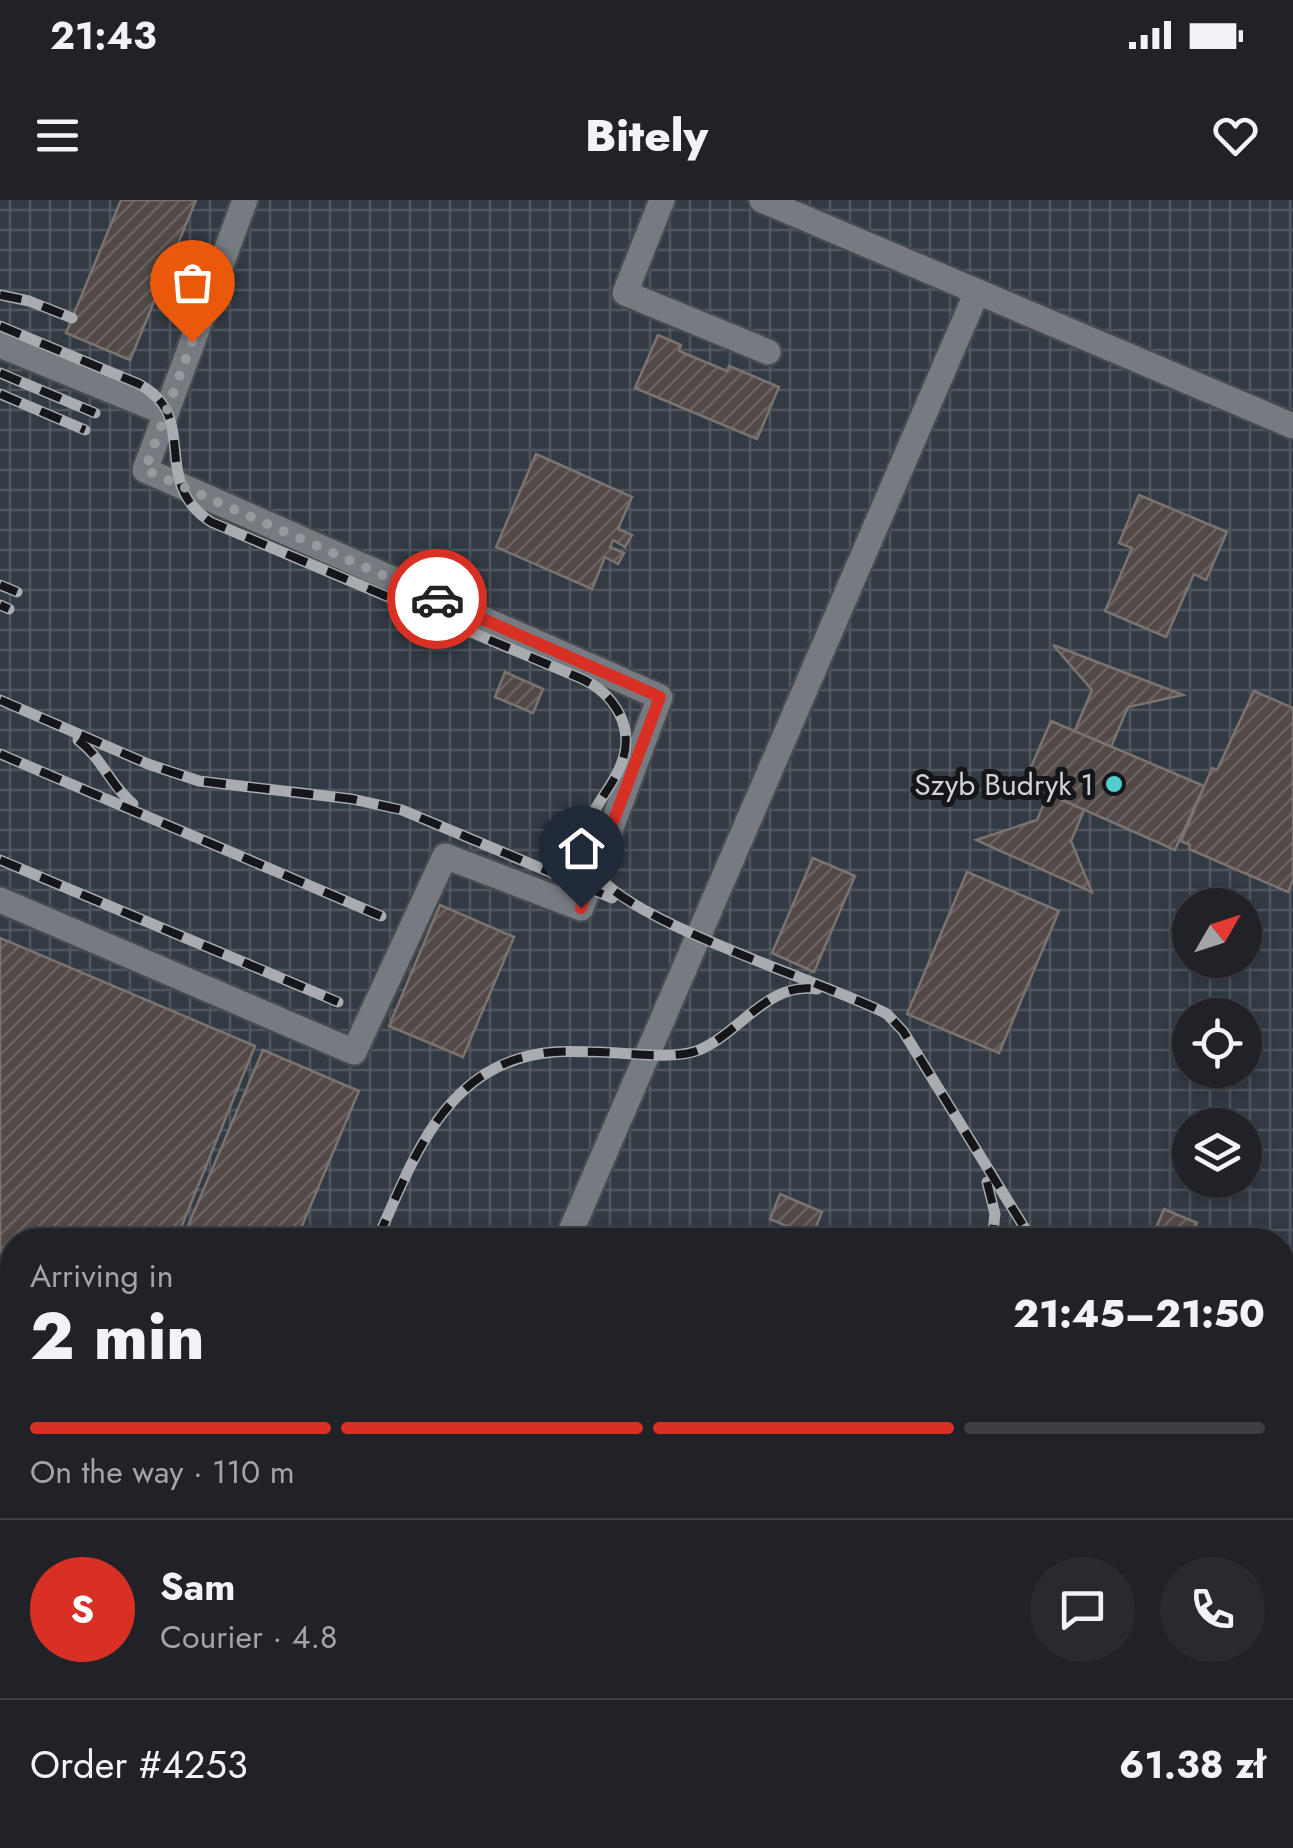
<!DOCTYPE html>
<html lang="en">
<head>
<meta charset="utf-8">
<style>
  :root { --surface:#202227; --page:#282a2f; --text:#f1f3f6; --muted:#a2a4a7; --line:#3d3f44; --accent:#d93025 }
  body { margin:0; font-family:Jost,sans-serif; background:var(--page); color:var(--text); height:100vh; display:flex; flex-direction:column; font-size:38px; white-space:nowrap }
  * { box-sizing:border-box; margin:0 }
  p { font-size:32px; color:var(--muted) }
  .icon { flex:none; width:55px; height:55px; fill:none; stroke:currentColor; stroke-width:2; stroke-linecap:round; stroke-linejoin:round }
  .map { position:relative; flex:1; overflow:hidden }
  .details { position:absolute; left:0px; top:1028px; width:1295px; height:622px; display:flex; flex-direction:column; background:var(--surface); border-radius:40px 40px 0 0; box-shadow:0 5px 15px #0003,0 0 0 2px var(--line) }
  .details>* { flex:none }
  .needle { width:65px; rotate:51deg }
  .fabs { position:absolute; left:1172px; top:688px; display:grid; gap:20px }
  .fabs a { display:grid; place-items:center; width:90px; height:90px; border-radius:50%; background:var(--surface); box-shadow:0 5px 15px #0003,0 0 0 2px var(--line); font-size:50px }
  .pin { position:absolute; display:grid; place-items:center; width:85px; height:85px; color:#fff; margin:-102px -42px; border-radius:50% 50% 50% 0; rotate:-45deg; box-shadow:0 0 10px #0007 }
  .pin .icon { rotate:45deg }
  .courier { position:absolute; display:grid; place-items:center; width:100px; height:100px; margin:-50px; border:8px solid #d93025; border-radius:50%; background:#fff; color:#222; box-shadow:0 2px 12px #0007 }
  .summary em { font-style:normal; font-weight:800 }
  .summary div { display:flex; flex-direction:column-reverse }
  .summary { display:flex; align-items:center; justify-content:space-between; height:170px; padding:0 30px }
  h1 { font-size:65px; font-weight:800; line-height:75px }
  .bar { display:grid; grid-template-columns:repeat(4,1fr); gap:15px 10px; align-content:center; height:120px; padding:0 30px }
  .bar i { height:12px; border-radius:8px; background:var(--line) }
  .bar .on { background:var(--accent) }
  .bar p { grid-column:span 4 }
  .line { display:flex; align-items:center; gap:25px; padding:0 30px; border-top:2px solid var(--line) }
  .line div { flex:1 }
  .round { display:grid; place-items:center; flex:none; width:105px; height:105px; border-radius:52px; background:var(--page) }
  .status { display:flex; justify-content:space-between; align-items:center; height:70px; padding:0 50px; background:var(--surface); direction:ltr }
  .status svg { height:28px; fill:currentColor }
  header { display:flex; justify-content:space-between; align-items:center; height:130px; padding:0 30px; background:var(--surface); font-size:45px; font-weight:800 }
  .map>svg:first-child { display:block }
  .industrial { fill:url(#industrial-grid); fill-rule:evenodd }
  .building { fill:url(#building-hatch); stroke:#7b7370; stroke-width:2.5 }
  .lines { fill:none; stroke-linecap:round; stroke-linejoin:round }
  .minor-casing { stroke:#474b4f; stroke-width:30 }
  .minor { stroke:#767b82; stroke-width:25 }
  .rail-casing { stroke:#a8abaf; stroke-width:11 }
  .rail { stroke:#141619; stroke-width:8; stroke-dasharray:22; stroke-linecap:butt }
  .done { stroke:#96999d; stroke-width:10; stroke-dasharray:0 18 }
  .route { stroke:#d93025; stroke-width:12 }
  .poi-dot { fill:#52cdcd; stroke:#141619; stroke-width:4 }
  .labels { text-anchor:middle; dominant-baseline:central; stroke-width:10; stroke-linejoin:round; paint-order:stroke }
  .poi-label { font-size:30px; fill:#d0d3d6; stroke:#141619; text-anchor:end }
</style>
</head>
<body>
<div class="status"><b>21:43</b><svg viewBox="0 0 49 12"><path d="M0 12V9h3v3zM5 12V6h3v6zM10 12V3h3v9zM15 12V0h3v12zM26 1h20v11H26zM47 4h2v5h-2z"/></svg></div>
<header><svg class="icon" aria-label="menu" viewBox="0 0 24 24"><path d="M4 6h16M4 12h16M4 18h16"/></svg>Bitely<svg class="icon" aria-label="heart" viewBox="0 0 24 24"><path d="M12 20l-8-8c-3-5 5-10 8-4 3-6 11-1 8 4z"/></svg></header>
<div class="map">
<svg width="1293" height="1648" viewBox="0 0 1293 1648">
  <defs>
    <pattern id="industrial-grid" width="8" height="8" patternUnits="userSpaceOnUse" patternTransform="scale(2.5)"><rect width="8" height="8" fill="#323a44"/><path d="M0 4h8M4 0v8" fill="none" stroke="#4f565e"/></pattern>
    <pattern id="building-hatch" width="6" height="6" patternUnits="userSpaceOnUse" patternTransform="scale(2.5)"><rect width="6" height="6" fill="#524a47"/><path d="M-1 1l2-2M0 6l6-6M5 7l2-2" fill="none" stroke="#6a6361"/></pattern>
  </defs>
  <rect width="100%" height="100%" fill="#2a2e34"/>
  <!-- industrial -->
  <path class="industrial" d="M0 0H1293V1648H0ZM1190 705H1245V760H1190ZM1190 815H1245V870H1190ZM1190 925H1245V980H1190ZM12 1040H1282V1638H12Z"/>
  <!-- building -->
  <g class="building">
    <path d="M121 0H196L130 160 66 133Z"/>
    <path d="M658 135 681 145 679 151 727 171 729 166 779 187 757 239 635 188Z"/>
    <path d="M536 254 632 297 618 329 632 335 625 347 613 340 610 347 624 353 618 364 605 357 592 389 496 347Z"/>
    <path d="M1139 295 1227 332 1206 380 1194 374 1166 437 1105 411 1132 348 1119 343Z"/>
    <path d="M1053 445 1183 495 1128 507 1071 641 1092 692 976 640 1037 620 1092 490Z"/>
    <path d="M505 472 543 489 533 513 495 497Z"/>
    <path d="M1254 491 1293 508V680L1288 692 1189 649 1190 645 1181 641 1212 568 1217 570Z"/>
    <path d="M1051 521 1204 586 1175 650 1024 583Z"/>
    <path d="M813 658 855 676 814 772 772 753Z"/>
    <path d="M967 672 1059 711 999 853 907 814Z"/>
    <path d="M440 705 514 737 463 857 389 826Z"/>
    <path d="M0 738 255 846 176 1040H12V1100L0 1095Z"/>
    <path d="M263 850 359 891 296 1040H182Z"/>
    <path d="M780 994 822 1012 812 1037 770 1019Z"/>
    <path d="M1164 1009 1197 1023 1190 1040H1151Z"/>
    <path d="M1293 1495V1648H1228L1233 1638H1282V1502L1289 1505Z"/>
    <path d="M0 1587 12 1593V1638H118L132 1643 130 1648H0Z"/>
    <path d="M587 1638H603L629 1648H583Z"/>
    <path d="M837 1638H935L931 1648H862Z"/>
    <path d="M935 1638H1137L1161 1648H931Z"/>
  </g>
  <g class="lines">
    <defs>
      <g id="minor">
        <path d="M662 0 625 93 768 152"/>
        <path d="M762 0 1293 226"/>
        <path d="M0 145 166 213"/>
        <path d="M0 700 354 852 445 656 581 708 660 497 145 270 245 0"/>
        <path d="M567 1040 977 92"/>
        <path d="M1282 1147 1293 1122"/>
        <path d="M0 1368 12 1376"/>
        <path d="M483 1648 486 1638"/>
      </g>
    </defs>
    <!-- minor casing -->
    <use href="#minor" class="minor-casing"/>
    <!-- minor -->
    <use href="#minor" class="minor"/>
    <defs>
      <g id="rail">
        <path d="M0 95 29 101 72 118"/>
        <path d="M0 126 139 184C202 218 148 281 211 322L580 478C614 493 636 527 621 565 607 600 568 627 593 669 624 722 823 781 887 814L903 831 1032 1040"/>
        <path d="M0 173 95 213"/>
        <path d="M0 194 85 230"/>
        <path d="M0 385 17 392"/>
        <path d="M0 405 9 409"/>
        <path d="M0 500 148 564 199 581 352 599 402 610 612 698"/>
        <path d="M78 540C102 558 110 585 133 604"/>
        <path d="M0 554 381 716"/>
        <path d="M0 660 338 802"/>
        <path d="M987 982 995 1014 992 1040"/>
        <path d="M377 1040C414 957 447 860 554 852 569 851 585 852 600 852 627 853 675 860 699 850 740 833 768 781 817 789"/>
        <path d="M12 1130 6 1156 12 1190"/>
        <path d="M0 1212 12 1221"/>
      </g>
    </defs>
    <!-- rail casing -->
    <use href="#rail" class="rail-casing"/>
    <!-- rail -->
    <use href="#rail" class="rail"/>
  </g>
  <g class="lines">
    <!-- done -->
    <path class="done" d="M192 142 145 270 437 399"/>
    <!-- route -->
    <path class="route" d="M437 399 660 497 581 708"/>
  </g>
  <!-- markers -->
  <circle class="poi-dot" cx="1114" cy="584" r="10"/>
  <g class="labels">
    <!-- poi labels -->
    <g class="poi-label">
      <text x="1094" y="584">Szyb Budryk 1</text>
    </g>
  </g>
</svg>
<div class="fabs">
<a><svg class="needle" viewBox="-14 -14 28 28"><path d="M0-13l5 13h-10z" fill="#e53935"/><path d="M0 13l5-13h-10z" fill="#a2a4a7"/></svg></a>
<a><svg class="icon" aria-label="locate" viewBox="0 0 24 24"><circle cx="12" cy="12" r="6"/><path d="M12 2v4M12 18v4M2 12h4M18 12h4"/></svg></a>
<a><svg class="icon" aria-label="layers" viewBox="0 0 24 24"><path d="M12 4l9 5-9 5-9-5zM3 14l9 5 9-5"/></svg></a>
</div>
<div class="pin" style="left:192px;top:142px;background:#ea580c"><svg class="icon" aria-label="bag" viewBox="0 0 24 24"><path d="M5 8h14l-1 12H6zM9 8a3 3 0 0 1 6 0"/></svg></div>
<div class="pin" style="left:581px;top:708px;background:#1f2937"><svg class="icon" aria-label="home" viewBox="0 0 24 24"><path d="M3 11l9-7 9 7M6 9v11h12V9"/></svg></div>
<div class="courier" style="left:437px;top:399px"><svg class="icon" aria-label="car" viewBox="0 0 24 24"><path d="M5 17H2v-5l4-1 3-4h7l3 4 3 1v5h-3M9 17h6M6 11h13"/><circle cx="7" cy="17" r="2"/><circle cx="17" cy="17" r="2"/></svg></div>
<section class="details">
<div class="summary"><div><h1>2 min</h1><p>Arriving in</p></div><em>21:45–21:50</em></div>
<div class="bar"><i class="on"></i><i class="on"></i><i class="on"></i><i></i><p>On the way · 110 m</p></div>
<div class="line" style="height:180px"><b class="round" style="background:var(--accent);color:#fff">S</b><div><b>Sam</b><p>Courier · 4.8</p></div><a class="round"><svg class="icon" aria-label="chat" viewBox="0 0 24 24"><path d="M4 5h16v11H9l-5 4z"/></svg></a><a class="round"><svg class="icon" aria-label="phone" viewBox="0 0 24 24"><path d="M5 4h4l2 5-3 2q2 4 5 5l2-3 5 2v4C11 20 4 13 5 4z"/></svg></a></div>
<div class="line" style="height:130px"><div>Order #4253</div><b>61.38 zł</b></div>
</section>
</div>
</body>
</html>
